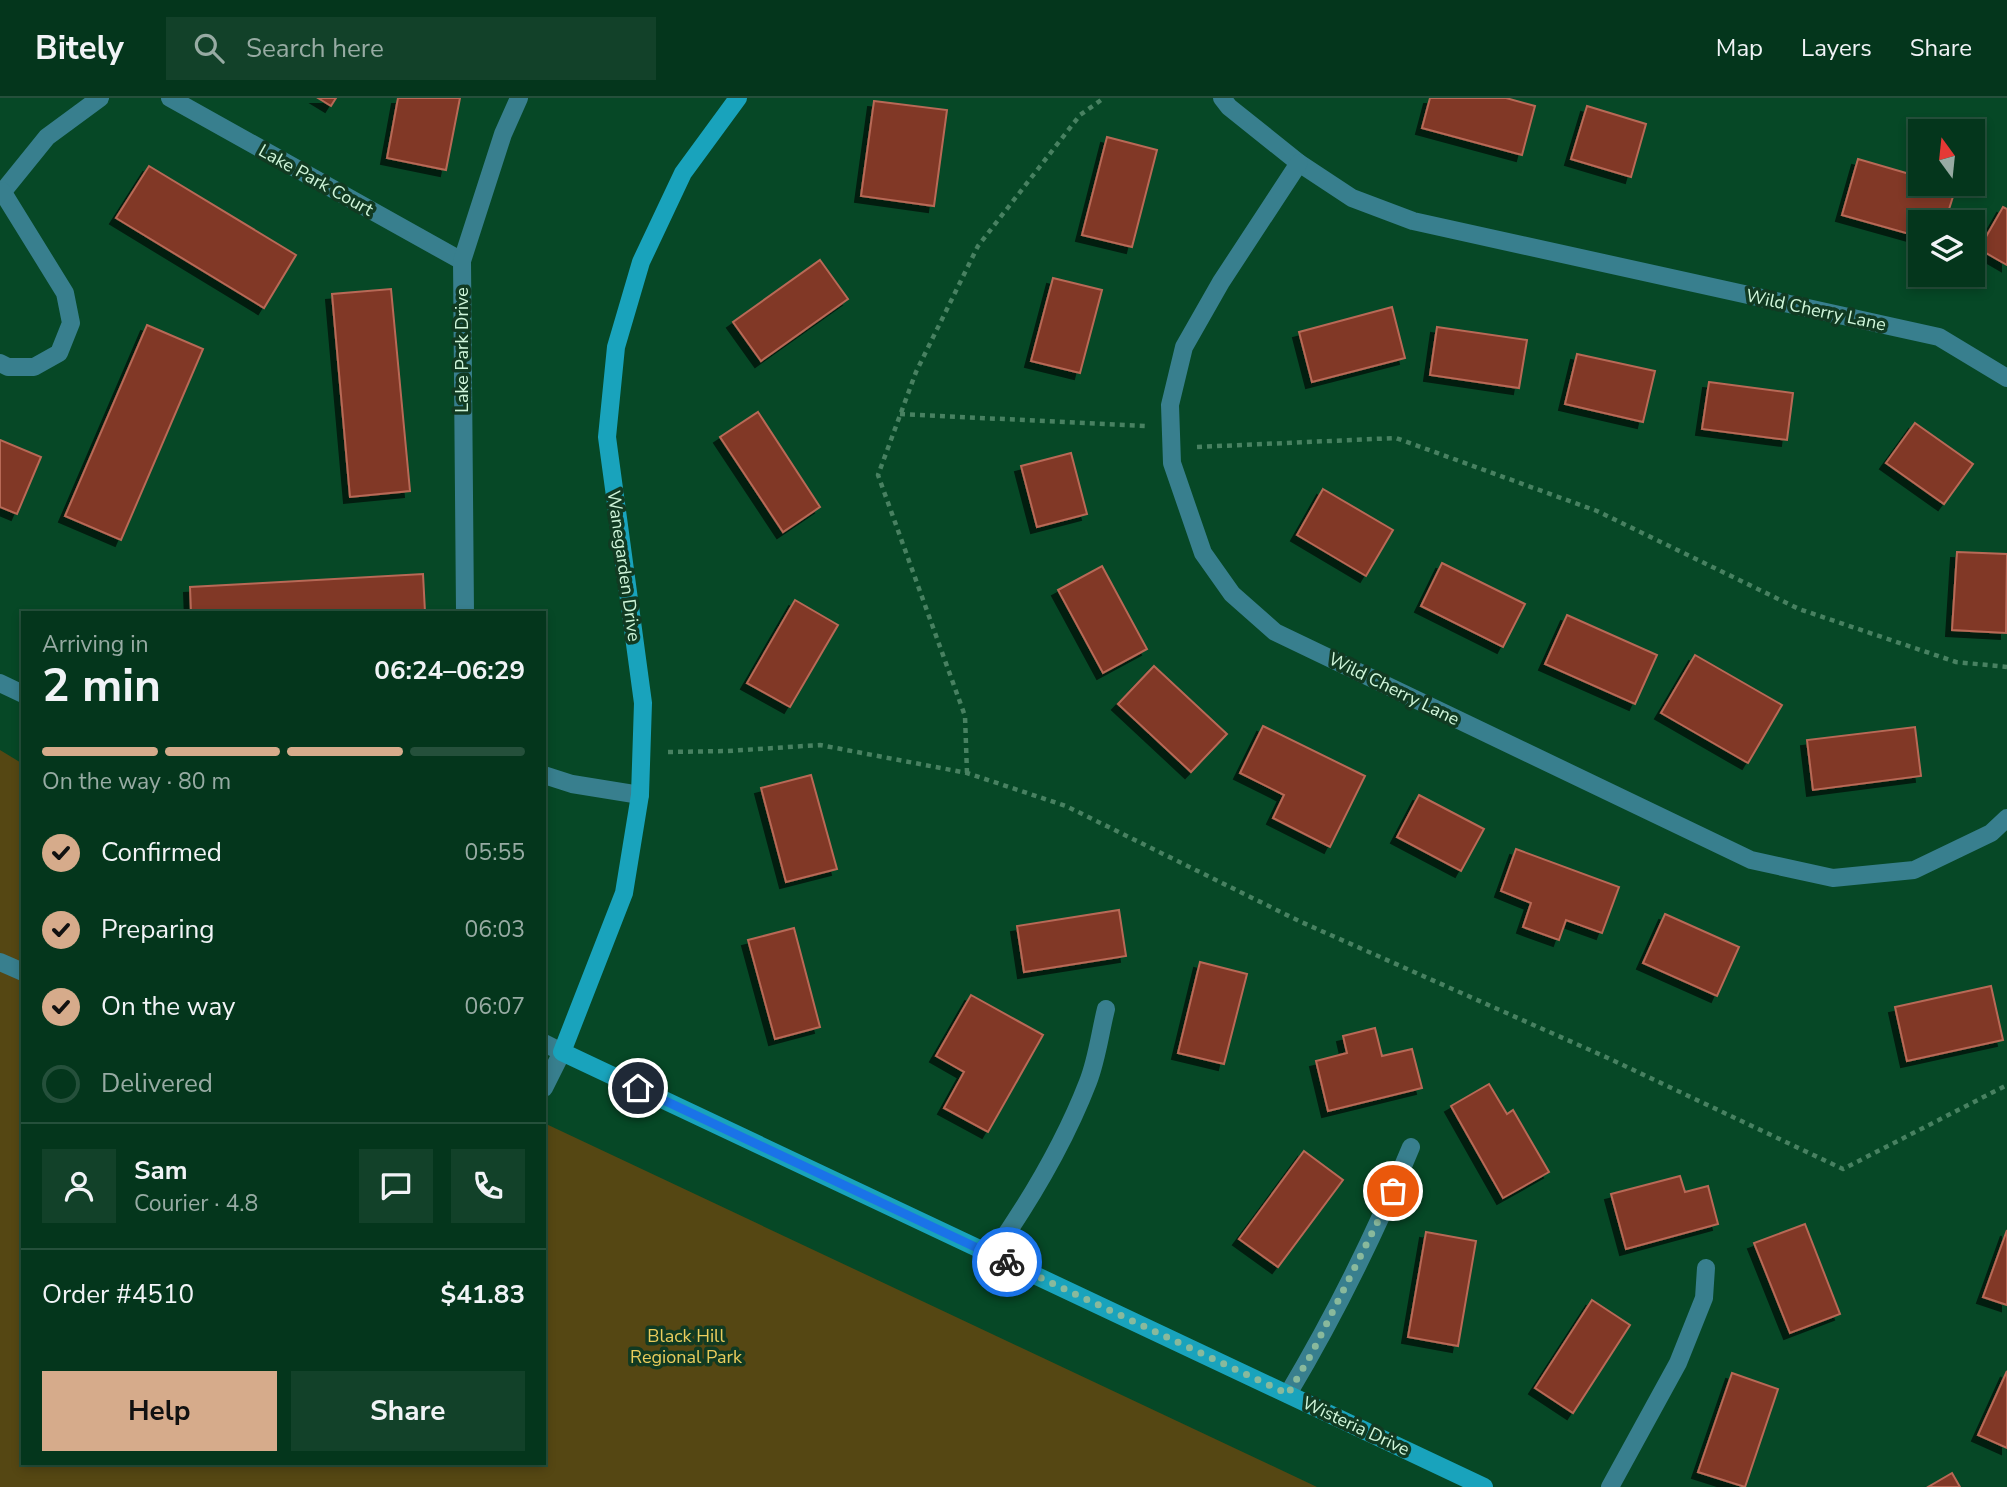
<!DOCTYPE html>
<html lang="en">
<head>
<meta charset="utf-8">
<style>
  :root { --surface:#04361c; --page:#124129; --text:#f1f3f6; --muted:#97aba3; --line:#25503b; --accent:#d6ab8b }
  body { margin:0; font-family:"Nunito Sans",sans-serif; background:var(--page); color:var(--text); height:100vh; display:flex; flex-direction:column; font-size:26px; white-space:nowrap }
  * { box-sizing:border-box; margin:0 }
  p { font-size:23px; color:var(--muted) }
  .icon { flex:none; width:38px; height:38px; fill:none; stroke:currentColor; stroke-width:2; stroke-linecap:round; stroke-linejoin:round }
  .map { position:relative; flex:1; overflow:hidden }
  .drawer { position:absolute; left:21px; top:513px; width:525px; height:854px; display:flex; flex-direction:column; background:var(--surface); border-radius:0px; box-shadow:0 4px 10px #0003,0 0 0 2px var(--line) }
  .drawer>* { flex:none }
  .needle { width:46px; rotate:345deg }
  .controls { position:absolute; left:1908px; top:21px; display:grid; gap:14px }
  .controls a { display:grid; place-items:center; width:77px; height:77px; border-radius:0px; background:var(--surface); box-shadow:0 4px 10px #0003,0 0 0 2px var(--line); font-size:35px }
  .pin { position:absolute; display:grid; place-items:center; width:60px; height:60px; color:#fff; margin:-30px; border:4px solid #fff; border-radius:50%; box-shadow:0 2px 7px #0007 }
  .courier { position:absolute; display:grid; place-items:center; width:70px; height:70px; margin:-35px; border:5px solid #1a73e8; border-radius:50%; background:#fff; color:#222; box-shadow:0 2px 9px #0007 }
  .headline em { font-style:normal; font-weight:700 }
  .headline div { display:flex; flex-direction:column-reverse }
  .headline { display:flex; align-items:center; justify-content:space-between; height:119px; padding:0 21px }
  h1 { font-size:46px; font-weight:700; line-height:52px }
  .bar { display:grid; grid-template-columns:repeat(4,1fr); gap:10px 7px; align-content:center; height:84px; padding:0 21px }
  .bar i { height:9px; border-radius:5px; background:var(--line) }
  .bar .active { background:var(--accent) }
  .bar p { grid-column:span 4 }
  .line { display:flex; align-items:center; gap:18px; padding:0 21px; border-top:2px solid var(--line) }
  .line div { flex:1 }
  .round { display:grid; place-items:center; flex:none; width:74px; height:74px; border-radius:0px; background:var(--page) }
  ol { padding:0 21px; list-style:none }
  li { display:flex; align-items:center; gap:21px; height:77px }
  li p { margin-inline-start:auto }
  li .icon { padding:7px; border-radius:50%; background:var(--accent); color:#111; stroke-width:4 }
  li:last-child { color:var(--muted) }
  li i { width:38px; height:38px; border:4px solid var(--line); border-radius:50% }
  .primary-button { display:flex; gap:14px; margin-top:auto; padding:14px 21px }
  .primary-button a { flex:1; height:80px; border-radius:0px; background:var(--accent); color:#111; font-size:28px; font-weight:700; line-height:80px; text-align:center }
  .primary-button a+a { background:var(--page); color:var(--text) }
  header { display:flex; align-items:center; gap:42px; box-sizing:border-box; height:98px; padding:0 35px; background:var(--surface); border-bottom:2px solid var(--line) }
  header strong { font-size:33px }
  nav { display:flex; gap:38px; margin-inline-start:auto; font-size:24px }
  .search { width:490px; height:63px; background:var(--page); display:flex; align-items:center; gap:18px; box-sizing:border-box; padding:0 24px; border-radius:0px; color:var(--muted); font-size:26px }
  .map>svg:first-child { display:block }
  .park { fill:#554713 }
  .building { fill:#813727; stroke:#b86956; stroke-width:2; filter:url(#shadow) }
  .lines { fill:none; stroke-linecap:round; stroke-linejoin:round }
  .path { stroke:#488161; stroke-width:4.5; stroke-dasharray:5 5; stroke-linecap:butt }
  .lane { stroke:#387f8e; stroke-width:18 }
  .street { stroke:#387f8e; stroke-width:18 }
  .secondary { stroke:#19a3bc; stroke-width:18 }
  .done { stroke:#89b99c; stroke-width:7; stroke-dasharray:0 12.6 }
  .route { stroke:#1a73e8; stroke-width:9 }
  .labels { text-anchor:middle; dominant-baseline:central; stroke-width:7; stroke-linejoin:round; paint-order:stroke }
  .street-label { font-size:18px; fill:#d0f6db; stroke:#113a22 }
  .park-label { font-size:18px; fill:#ebcd5d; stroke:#113a22 }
</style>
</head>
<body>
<header>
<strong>Bitely</strong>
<div class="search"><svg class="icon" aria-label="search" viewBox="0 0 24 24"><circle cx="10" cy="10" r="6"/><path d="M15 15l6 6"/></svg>Search here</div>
<nav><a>Map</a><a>Layers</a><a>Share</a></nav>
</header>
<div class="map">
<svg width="2007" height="1389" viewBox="0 0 2007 1389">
  <defs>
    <filter id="shadow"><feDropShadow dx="-6" dy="6" stdDeviation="0" flood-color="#0009"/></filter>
  </defs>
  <rect width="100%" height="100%" fill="#064826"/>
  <!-- park -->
  <path class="park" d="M0 652 23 666V1365H544V1025L1317 1389H0Z"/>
  <!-- building -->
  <g class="building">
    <path d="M318 0H336L331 8Z"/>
    <path d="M398 0H460L446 72 387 60Z"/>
    <path d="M1430 0H1506L1535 8 1522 57 1422 30Z"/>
    <path d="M874 3 947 12 934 108 861 98Z"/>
    <path d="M1587 8 1646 26 1631 79 1571 61Z"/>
    <path d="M1107 39 1157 52 1132 149 1082 137Z"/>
    <path d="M1858 61 1920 79V86H1944L1956 89 1945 124H1920V139L1842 117Z"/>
    <path d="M149 68 296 157 264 210 116 120Z"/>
    <path d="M2003 109 2007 111V167L1979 151Z"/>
    <path d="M820 162 848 201 761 263 733 224Z"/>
    <path d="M1053 180 1102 192 1080 275 1031 263Z"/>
    <path d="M391 191 410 393 350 399 332 196Z"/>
    <path d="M1392 209 1405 260 1312 284 1299 234Z"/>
    <path d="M147 227 203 251 121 442 65 418Z"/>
    <path d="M1437 229 1527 242 1519 290 1430 277Z"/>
    <path d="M1577 256 1655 273 1643 324 1565 306Z"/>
    <path d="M1709 284 1793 295 1787 342 1702 331Z"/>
    <path d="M758 314 820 409 783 434 720 339Z"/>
    <path d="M1915 325 1973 366 1944 406 1886 365Z"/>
    <path d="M0 342 41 359 17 416 0 409Z"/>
    <path d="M1071 355 1087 416 1037 429 1021 368Z"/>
    <path d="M1323 391 1393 432 1366 478 1297 437Z"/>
    <path d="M1957 454 2007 456 2006 535 1952 532Z"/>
    <path d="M1442 465 1525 506 1503 549 1421 508Z"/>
    <path d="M1102 468 1147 551 1103 575 1058 492Z"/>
    <path d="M423 476 425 514H191L190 489Z"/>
    <path d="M795 502 838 527 790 609 747 585Z"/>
    <path d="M1567 517 1657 557 1635 606 1545 566Z"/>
    <path d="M1695 557 1782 607 1748 665 1661 615Z"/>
    <path d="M1154 568 1227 636 1191 674 1118 606Z"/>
    <path d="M1263 628 1365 678 1330 749 1273 720 1284 697 1240 675Z"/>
    <path d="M1915 629 1921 678 1813 692 1807 642Z"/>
    <path d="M811 677 837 771 786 784 761 690Z"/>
    <path d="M1419 697 1484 731 1461 773 1397 739Z"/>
    <path d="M1516 751 1619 789 1602 835 1566 822 1559 842 1523 829 1531 805 1501 793Z"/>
    <path d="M1119 812 1126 858 1024 874 1017 828Z"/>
    <path d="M1665 816 1739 849 1717 898 1643 865Z"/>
    <path d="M794 830 820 929 775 941 748 842Z"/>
    <path d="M1200 864 1247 876 1224 966 1178 955Z"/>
    <path d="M1991 888 2003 942 1907 963 1895 909Z"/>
    <path d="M971 897 1043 937 988 1034 944 1010 964 974 936 958Z"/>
    <path d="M1375 930 1382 958 1412 951 1422 990 1328 1013 1316 963 1347 955 1343 938Z"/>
    <path d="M1489 986 1507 1016 1513 1012 1549 1074 1503 1100 1451 1008Z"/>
    <path d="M1304 1053 1343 1082 1278 1169 1239 1141Z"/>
    <path d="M1680 1078 1685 1094 1708 1088 1718 1126 1626 1151 1611 1096Z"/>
    <path d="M1805 1126 1840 1216 1790 1235 1754 1145Z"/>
    <path d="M2007 1132V1207L1983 1199Z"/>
    <path d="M1426 1134 1476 1143 1458 1248 1408 1239Z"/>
    <path d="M1592 1202 1630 1227 1573 1315 1535 1290Z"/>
    <path d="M2007 1273V1350L1978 1337Z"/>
    <path d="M1732 1275 1778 1291 1745 1389 1698 1374Z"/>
    <path d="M1952 1375 1960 1389H1928Z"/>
  </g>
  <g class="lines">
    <!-- path -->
    <g class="path">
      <path d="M900 316 1146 328"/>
      <path d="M1197 349 1396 340 1597 413 1799 511 1956 564 2007 569"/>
      <path d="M668 654 728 653 820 647 967 675 1066 708 1299 823 1608 960 1843 1071 2007 987"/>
      <path d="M967 675 965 618 878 377 916 274 978 148 1080 17 1104 0"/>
    </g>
    <!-- lane -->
    <g class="lane">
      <path d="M0 864 23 874"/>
      <path d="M544 990 562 954"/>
      <path d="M992 1157C1030 1103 1064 1046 1088 984 1097 961 1100 935 1106 911"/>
      <path d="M1288 1296C1335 1217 1376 1134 1411 1049"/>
      <path d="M1610 1389 1678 1265 1704 1200 1706 1170"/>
    </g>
    <!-- street -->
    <g class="street">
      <path d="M170 0 462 163"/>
      <path d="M1222 0 1229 9 1299 65 1352 100 1413 123 1939 239 2007 280"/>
      <path d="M1299 65 1221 184 1184 249 1170 307 1172 365 1203 455 1232 496 1275 534 1751 762 1833 780 1914 772 1991 735 2007 720"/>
      <path d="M0 97 47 39 100 0"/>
      <path d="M0 265 8 269H34L59 255 71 225 65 195 2 93"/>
      <path d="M465 514 462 163 503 36 519 0"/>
      <path d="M0 585 23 596"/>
      <path d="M544 677 572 686 640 697"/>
      <path d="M544 945 562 954"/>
    </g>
    <!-- secondary -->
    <path class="secondary" d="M738 0 683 75 641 164 616 249 607 339 643 605 640 697 624 795 562 954 1484 1389"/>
  </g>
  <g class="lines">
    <!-- done -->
    <path class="done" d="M1007 1164 1288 1296 1312 1255 1393 1093"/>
    <!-- route -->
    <path class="route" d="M638 990 1007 1164"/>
  </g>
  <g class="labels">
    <!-- street labels -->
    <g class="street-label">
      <text transform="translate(316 82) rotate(29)">Lake Park Court</text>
      <text transform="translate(1816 212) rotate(12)">Wild Cherry Lane</text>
      <text transform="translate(462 252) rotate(-90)">Lake Park Drive</text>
      <text transform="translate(624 468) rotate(82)">Wanegarden Drive</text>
      <text transform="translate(1394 591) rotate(26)">Wild Cherry Lane</text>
      <text transform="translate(1356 1328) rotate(25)">Wisteria Drive</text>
    </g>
    <!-- park labels -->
    <g class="park-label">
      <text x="686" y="1238">Black Hill<tspan x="686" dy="21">Regional Park</tspan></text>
    </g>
  </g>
</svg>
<div class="controls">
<a><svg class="needle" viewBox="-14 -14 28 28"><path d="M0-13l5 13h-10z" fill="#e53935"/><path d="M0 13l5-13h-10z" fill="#97aba3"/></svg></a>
<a><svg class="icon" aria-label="layers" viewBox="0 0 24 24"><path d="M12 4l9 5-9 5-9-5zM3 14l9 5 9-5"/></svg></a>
</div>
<div class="pin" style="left:1393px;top:1093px;background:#ea580c"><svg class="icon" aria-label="bag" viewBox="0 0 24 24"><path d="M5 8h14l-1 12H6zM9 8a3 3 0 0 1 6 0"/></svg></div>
<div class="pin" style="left:638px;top:990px;background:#1f2937"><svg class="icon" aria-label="home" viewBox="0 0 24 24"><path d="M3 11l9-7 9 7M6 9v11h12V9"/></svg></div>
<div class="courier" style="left:1007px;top:1164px"><svg class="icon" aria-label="bike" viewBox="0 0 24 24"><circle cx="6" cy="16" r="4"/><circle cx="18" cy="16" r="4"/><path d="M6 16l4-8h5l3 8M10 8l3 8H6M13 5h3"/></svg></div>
<section class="drawer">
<div class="headline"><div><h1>2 min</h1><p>Arriving in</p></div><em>06:24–06:29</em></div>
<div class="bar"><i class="active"></i><i class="active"></i><i class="active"></i><i></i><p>On the way · 80 m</p></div>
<ol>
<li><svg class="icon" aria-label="check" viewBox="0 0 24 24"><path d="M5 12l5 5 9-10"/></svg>Confirmed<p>05:55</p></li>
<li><svg class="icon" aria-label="check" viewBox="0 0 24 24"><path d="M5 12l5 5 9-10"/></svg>Preparing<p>06:03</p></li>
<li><svg class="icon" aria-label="check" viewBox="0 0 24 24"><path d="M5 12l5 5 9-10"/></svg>On the way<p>06:07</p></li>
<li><i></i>Delivered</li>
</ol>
<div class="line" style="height:126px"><a class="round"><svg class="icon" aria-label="person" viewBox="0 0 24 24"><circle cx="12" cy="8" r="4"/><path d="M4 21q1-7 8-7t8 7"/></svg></a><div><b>Sam</b><p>Courier · 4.8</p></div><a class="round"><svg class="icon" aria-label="chat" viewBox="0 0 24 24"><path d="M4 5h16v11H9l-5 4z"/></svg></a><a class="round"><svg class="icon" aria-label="phone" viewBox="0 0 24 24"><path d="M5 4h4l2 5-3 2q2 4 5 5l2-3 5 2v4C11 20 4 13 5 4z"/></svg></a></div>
<div class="line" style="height:91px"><div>Order #4510</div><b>$41.83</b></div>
<div class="primary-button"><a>Help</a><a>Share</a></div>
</section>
</div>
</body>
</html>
